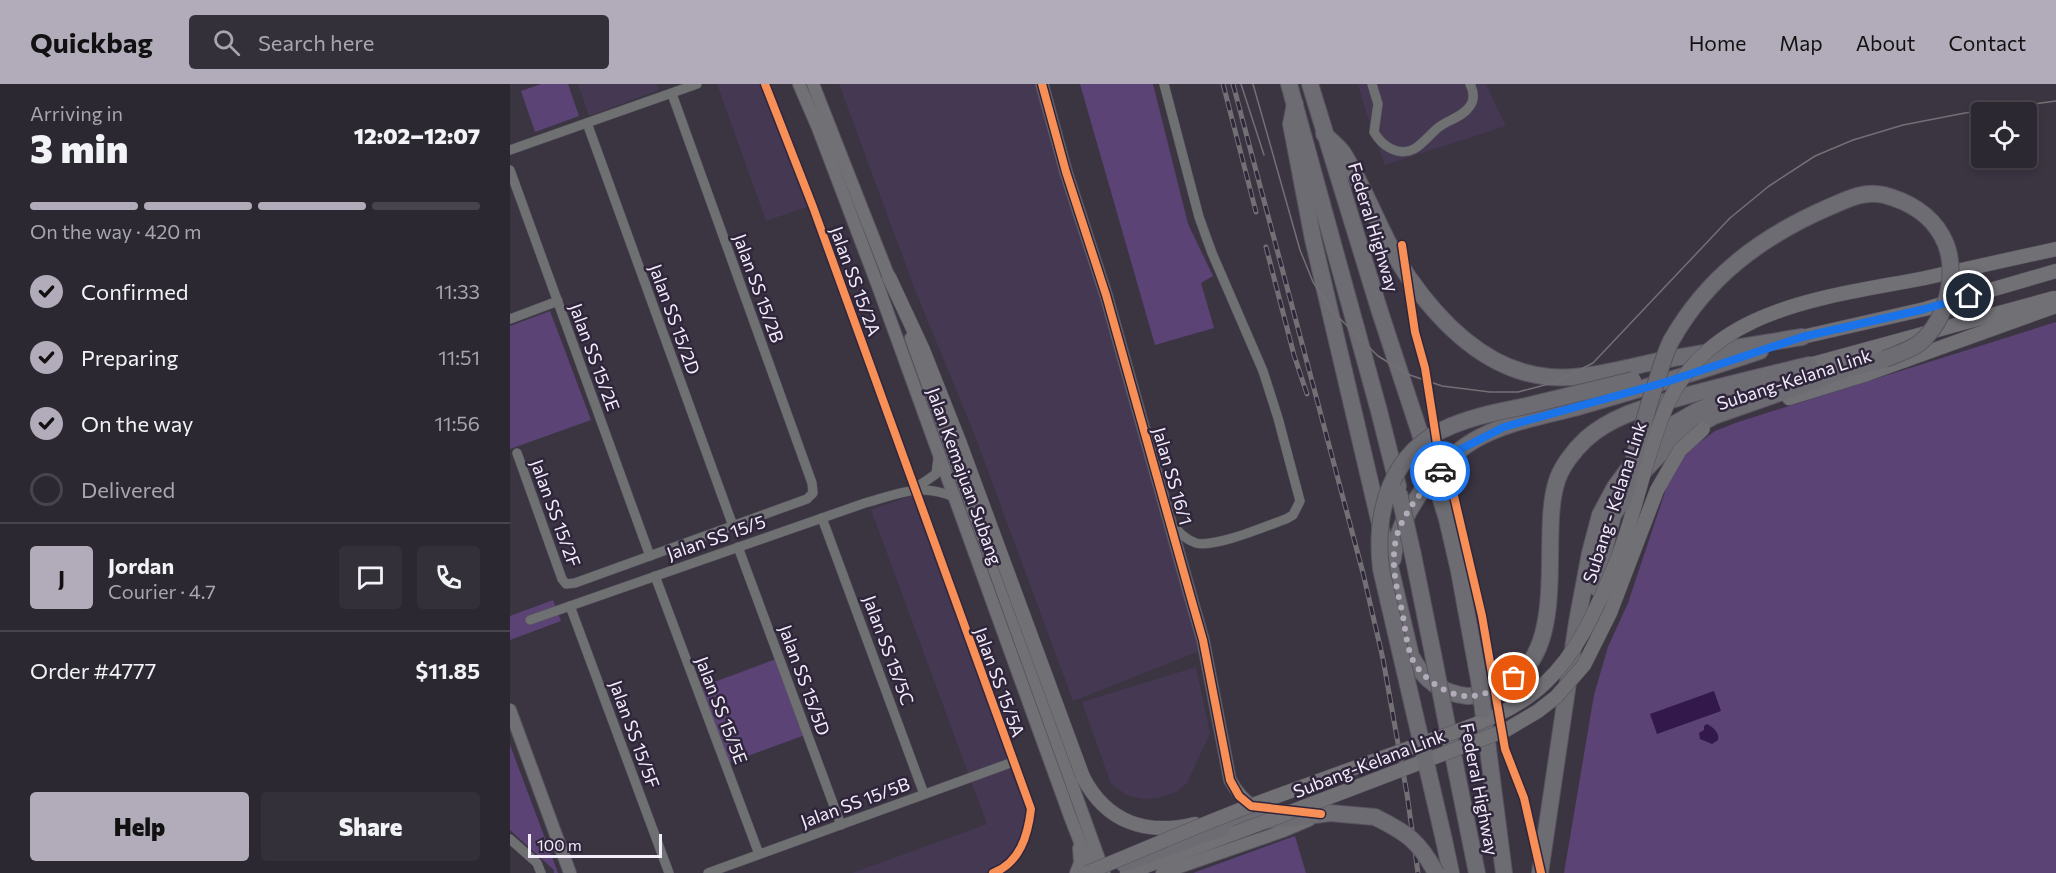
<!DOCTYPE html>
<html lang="en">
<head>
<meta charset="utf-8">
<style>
  :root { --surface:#2c2832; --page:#34303a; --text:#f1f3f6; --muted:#a6a6ac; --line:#48444d; --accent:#b2acba }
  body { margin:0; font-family:Commissioner,sans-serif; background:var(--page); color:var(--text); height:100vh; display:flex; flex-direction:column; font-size:22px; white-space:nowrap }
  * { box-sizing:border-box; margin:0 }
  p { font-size:20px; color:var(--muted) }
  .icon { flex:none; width:33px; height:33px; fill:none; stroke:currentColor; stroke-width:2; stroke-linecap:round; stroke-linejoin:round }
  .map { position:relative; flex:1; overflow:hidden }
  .side { display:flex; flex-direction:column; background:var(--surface); width:510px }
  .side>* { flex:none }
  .tools { position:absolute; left:1461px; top:18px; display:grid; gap:12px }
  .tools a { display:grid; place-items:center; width:66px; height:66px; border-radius:6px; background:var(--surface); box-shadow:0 3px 9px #0003,0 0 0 2px var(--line); font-size:30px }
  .scale { position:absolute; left:18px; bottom:15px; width:134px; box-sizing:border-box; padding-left:6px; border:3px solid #f2ecfb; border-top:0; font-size:16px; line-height:21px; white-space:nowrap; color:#f2ecfb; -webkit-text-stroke:4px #30263c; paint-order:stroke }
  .pin { position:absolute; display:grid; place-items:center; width:51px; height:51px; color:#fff; margin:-26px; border:3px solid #fff; border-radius:50%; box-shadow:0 2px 6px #0007 }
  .courier { position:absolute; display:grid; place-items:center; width:60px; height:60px; margin:-30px; border:4px solid #1a73e8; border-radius:50%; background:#fff; color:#222; box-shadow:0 2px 8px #0007 }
  .overview em { font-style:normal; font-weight:800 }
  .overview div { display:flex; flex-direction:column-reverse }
  .overview { display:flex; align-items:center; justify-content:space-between; height:102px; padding:0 30px }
  h1 { font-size:39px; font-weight:800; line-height:45px }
  .bar { display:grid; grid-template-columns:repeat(4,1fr); gap:9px 6px; align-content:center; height:72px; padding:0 30px }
  .bar i { height:8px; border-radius:4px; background:var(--line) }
  .bar .selected { background:var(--accent) }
  .bar p { grid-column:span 4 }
  .line { display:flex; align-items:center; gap:15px; padding:0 30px; border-top:2px solid var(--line) }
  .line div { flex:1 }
  .round { display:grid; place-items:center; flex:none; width:63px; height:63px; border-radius:6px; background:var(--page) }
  ol { padding:0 30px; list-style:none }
  li { display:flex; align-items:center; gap:18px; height:66px }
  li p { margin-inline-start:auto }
  li .icon { padding:6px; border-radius:50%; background:var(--accent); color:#111; stroke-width:4 }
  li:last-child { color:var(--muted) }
  li i { width:33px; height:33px; border:3px solid var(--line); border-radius:50% }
  .primary-button { display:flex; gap:12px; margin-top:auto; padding:12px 30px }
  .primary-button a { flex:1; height:69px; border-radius:6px; background:var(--accent); color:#111; font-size:24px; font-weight:800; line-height:69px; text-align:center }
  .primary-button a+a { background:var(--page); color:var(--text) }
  header { display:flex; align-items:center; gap:36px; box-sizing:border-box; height:84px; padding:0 30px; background:var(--accent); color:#111 }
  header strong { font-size:28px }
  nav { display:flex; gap:33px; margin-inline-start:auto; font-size:21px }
  .search { width:420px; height:54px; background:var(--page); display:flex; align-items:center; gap:15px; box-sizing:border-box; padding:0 21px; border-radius:6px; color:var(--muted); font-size:22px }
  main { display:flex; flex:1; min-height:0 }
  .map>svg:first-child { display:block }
  .built { fill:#443852 }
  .green { fill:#5b4376 }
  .water { fill:#32184b }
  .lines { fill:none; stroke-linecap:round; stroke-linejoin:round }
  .street-casing { stroke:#58535f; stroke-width:10 }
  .secondary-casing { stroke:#58535f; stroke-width:14 }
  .primary-casing { stroke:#58535f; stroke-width:15 }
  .highway-casing { stroke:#58535f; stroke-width:18 }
  .street { stroke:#6e7071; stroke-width:9 }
  .secondary { stroke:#717175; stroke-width:12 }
  .primary { stroke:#717075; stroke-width:14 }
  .highway { stroke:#6d6c72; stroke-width:16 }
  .tram { stroke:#727075; stroke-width:1.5 }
  .rail-casing { stroke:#727075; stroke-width:5 }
  .rail { stroke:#30263c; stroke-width:3; stroke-dasharray:9; stroke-linecap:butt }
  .primary-bridge-casing { stroke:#58535f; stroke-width:15; stroke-linecap:butt }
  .highway-bridge-casing { stroke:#58535f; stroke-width:18; stroke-linecap:butt }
  .primary-bridge { stroke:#717075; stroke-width:14 }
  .highway-bridge { stroke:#6d6c72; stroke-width:16 }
  .cycleway-casing { stroke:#30263c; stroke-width:11 }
  .cycleway { stroke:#f78f57; stroke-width:8 }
  .done { stroke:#b2acba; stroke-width:6; stroke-dasharray:0 10.8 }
  .route { stroke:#1a73e8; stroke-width:8 }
  .labels { text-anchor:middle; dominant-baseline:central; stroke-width:5; stroke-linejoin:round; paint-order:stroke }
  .street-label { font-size:18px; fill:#f2ecfb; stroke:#30263c }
</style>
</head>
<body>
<header>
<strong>Quickbag</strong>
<div class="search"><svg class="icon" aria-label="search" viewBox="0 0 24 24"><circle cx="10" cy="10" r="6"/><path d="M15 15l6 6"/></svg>Search here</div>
<nav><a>Home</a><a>Map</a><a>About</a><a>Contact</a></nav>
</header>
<main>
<section class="side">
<div class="overview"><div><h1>3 min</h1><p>Arriving in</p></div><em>12:02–12:07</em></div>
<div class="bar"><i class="selected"></i><i class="selected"></i><i class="selected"></i><i></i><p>On the way · 420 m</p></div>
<ol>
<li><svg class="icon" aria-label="check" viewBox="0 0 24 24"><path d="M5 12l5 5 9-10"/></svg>Confirmed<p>11:33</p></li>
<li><svg class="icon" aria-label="check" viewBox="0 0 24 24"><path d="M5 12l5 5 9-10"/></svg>Preparing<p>11:51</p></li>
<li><svg class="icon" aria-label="check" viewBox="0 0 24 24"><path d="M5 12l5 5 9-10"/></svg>On the way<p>11:56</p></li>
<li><i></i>Delivered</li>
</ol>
<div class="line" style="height:108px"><b class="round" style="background:var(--accent);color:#111">J</b><div><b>Jordan</b><p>Courier · 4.7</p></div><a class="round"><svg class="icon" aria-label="chat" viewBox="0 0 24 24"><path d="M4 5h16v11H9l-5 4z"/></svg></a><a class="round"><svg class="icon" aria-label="phone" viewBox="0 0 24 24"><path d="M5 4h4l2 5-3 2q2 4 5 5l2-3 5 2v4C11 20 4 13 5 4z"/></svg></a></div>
<div class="line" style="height:78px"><div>Order #4777</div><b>$11.85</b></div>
<div class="primary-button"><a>Help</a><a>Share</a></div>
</section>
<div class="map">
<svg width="1546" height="789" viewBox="0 0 1546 789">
  <rect width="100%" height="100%" fill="#3b3542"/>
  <!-- built -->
  <g class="built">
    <path d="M68 0H147L149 6 79 32Z"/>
    <path d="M207 0H252L300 122 256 137Z"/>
    <path d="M329 0H526L605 260 690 567 563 617 465 352 405 206Z"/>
    <path d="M848 0H976L996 42 875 81 856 28Z"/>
    <path d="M402 411 518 726 516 746 503 773 488 784 474 789H342L477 740 361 426Z"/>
    <path d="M686 583 700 649 677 699 666 708 648 714 634 715 618 712 601 700 572 618Z"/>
  </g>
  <!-- green -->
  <g class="green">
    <path d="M31 0H58L69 32 25 48 11 7Z"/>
    <path d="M570 0H643L678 140 703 192 691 199 704 244 645 261Z"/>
    <path d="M40 227 81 336 0 365V242Z"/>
    <path d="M1546 238V789H1054L1084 611 1098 563 1118 519 1159 396 1170 377 1184 362 1205 347 1228 338Z"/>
    <path d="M43 516 51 537 0 556V532Z"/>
    <path d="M266 575 295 651 219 679 191 603Z"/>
    <path d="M0 661 48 789H44V786L0 746Z"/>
    <path d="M785 752 796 789H683Z"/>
  </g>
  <!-- water -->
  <g class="water">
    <path d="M1204 607 1211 627 1147 650 1140 630Z"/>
    <path d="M1197 640C1203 643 1210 649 1208 656L1202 660 1190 655 1189 649 1194 646V642Z"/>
  </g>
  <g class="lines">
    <defs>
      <g id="street">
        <path d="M255 0 303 123 521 725C518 751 510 779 483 789"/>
        <path d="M654 0 689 133 702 169 753 287 768 334 790 417 783 431 776 435C756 442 705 464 686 459 674 455 668 447 661 439"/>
        <path d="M862 0 868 20 864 48C872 62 888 73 904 65 913 60 920 50 929 43 938 36 953 33 960 22 965 15 964 8 960 0"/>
        <path d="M77 39 223 442"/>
        <path d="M0 66 187 0"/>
        <path d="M0 86 140 472"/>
        <path d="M0 235 48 217"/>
        <path d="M7 369 52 495 56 500 65 499 297 415 303 409 302 399 162 10"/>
        <path d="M404 405 426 390 428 374"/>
        <path d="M312 434 414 710"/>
        <path d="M228 463 331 741"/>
        <path d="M145 492 249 770"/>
        <path d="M60 522 159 789"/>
        <path d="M20 536 355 419C388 410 411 398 444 413"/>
        <path d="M0 755 27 779 31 789"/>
        <path d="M198 789 503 678"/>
      </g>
      <g id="secondary">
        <path d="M289 0 308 44 368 202 561 735 579 781 581 785 591 787"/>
        <path d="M303 0 382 201"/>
        <path d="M532 0 556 88 596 211 681 514 693 556 720 696C737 726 749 725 782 728"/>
        <path d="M401 254 594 789"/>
        <path d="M0 626 60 789"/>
        <path d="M566 789 570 779 569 764"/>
        <path d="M652 789 773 747 799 736"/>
      </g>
      <g id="primary">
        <path d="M379 193 413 266 449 357"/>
        <path d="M1415 194 1546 165"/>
        <path d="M1292 253 1415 225 1546 187"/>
        <path d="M1299 281 1544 214"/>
        <path d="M1279 314 1357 290 1546 222"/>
        <path d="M573 693C596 738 636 752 685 740"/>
        <path d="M617 789 725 749"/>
      </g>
      <g id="highway">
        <path d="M779 0 869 327 888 402"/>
        <path d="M800 0 870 228 919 377"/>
        <path d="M785 20 781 40 803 155 901 572C913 595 930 609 957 612 967 613 978 607 988 603 1063 576 1029 458 1046 400 1050 384 1064 366 1076 355 1104 330 1141 322 1175 312 1216 301 1258 291 1299 281"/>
        <path d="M814 50C820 56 828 62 833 69 858 109 872 155 899 194 932 241 979 288 1040 293 1073 296 1115 284 1148 277 1196 268 1243 261 1292 253"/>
        <path d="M937 435 949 487 969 596"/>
        <path d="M903 471 923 570"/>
        <path d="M883 475C887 432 927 379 963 357 995 338 1035 332 1071 322 1131 305 1191 287 1250 267"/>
        <path d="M1085 503 1103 431 1128 393 1162 358 1180 345 1204 332 1338 285 1375 275"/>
        <path d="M973 626 994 789"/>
        <path d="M935 631 967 789"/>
        <path d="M934 756 941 789"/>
        <path d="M614 780 727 738 775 735 820 729 865 733"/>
        <path d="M1030 789 1067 538 1080 469 1090 431 1105 403 1133 365 1159 343 1187 327 1248 302"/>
      </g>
    </defs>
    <!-- street casing -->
    <use href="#street" class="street-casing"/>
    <!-- secondary casing -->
    <use href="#secondary" class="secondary-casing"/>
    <!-- primary casing -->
    <use href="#primary" class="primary-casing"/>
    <!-- highway casing -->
    <use href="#highway" class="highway-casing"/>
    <!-- street -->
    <use href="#street" class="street"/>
    <!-- secondary -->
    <use href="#secondary" class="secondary"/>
    <!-- primary -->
    <use href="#primary" class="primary"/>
    <!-- highway -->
    <use href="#highway" class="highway"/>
    <!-- tram -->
    <g class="tram">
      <path d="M731 0 754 71"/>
      <path d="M743 0 790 166 803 198 823 228 868 272 897 290 932 302 980 308H1008L1046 298 1083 279 1220 134 1259 102 1305 72 1343 56 1393 41 1455 29 1546 17"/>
    </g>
    <defs>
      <g id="rail">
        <path d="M713 0 746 128"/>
        <path d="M723 0 853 489 873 575 897 710 908 789"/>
        <path d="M756 163 784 271 797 310"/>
      </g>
    </defs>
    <!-- rail casing -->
    <use href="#rail" class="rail-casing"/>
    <!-- rail -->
    <use href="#rail" class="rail"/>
    <defs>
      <g id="primary-bridge">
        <path d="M449 357 573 693"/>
        <path d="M725 749 996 646 1028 627 1046 613 1074 581 1100 529 1147 406 1170 366 1193 345"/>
        <path d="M576 789C636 765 695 738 756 716 805 698 854 680 902 663 948 646 1000 633 1036 598 1067 569 1085 528 1101 490 1123 440 1132 386 1151 336 1191 223 1314 214 1415 194"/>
      </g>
      <g id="highway-bridge">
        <path d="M919 377 937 435"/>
        <path d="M889 409 903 471"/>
        <path d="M1113 419C1123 377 1133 336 1147 296 1151 283 1155 269 1161 257 1197 193 1251 153 1317 124 1336 116 1353 106 1374 111 1397 117 1420 130 1432 152 1449 182 1439 229 1415 254 1405 265 1389 269 1375 275"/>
        <path d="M923 570 935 631"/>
        <path d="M969 596 973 626"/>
        <path d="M865 733C897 749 909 757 926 789"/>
        <path d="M934 756 871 485C864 426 881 367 941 342 965 332 991 327 1016 322 1052 313 1087 305 1123 296"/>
      </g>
    </defs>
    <!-- primary-bridge casing -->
    <use href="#primary-bridge" class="primary-bridge-casing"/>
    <!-- highway-bridge casing -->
    <use href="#highway-bridge" class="highway-bridge-casing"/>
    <!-- primary-bridge -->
    <use href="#primary-bridge" class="primary-bridge"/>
    <!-- highway-bridge -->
    <use href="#highway-bridge" class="highway-bridge"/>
    <defs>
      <g id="cycleway">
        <path d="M255 0 303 123 521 725C518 751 510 779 483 789"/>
        <path d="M532 0 556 88 596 211 681 514 693 556 720 696 729 712 741 722 811 730"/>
        <path d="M892 161 905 248 915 284 927 360 944 412 972 532 995 665 1014 714 1031 789"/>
      </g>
    </defs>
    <!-- cycleway casing -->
    <use href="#cycleway" class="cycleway-casing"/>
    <!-- cycleway -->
    <use href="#cycleway" class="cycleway"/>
  </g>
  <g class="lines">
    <!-- done -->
    <path class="done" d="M930 387C913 406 895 426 887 451 880 477 886 502 892 527 895 542 896 558 901 572 909 593 939 615 963 612 976 611 993 602 1004 594"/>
    <!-- route -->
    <path class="route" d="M930 387 951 365 994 343 1156 298 1292 253 1415 225 1459 212"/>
  </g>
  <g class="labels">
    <!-- street labels -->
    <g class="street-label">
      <text transform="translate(864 143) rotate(73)">Federal Highway</text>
      <text transform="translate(346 197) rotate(70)">Jalan SS 15/2A</text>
      <text transform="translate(249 204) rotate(70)">Jalan SS 15/2B</text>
      <text transform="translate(165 235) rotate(70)">Jalan SS 15/2D</text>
      <text transform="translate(85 273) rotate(70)">Jalan SS 15/2E</text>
      <text transform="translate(1284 295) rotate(-18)">Subang-Kelana Link</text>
      <text transform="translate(455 392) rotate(70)">Jalan Kemajuan Subang</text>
      <text transform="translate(663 392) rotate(74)">Jalan SS 16/1</text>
      <text transform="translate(1104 418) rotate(-72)">Subang - Kelana Link</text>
      <text transform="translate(46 429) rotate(70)">Jalan SS 15/2F</text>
      <text transform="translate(206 453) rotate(-19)">Jalan SS 15/5</text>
      <text transform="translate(379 566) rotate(70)">Jalan SS 15/5C</text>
      <text transform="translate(295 596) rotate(70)">Jalan SS 15/5D</text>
      <text transform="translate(490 598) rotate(70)">Jalan SS 15/5A</text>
      <text transform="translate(212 626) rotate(69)">Jalan SS 15/5E</text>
      <text transform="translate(125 650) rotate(70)">Jalan SS 15/5F</text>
      <text transform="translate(859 679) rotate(-21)">Subang-Kelana Link</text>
      <text transform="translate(970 705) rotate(79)">Federal Highway</text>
      <text transform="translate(345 718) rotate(-20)">Jalan SS 15/5B</text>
    </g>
  </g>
</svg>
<div class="tools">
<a><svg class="icon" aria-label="locate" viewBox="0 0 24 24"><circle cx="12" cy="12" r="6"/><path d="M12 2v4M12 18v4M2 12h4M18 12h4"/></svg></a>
</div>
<div class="scale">100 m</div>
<div class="pin" style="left:1004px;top:594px;background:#ea580c"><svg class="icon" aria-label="bag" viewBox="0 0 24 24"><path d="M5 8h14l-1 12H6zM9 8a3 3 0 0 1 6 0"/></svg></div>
<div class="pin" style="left:1459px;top:212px;background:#1f2937"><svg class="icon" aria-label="home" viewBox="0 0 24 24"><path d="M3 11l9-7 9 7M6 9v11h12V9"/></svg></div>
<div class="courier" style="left:930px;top:387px"><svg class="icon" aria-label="car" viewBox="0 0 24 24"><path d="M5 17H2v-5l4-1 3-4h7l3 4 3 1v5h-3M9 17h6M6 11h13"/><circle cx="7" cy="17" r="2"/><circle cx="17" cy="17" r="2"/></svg></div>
</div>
</main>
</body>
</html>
